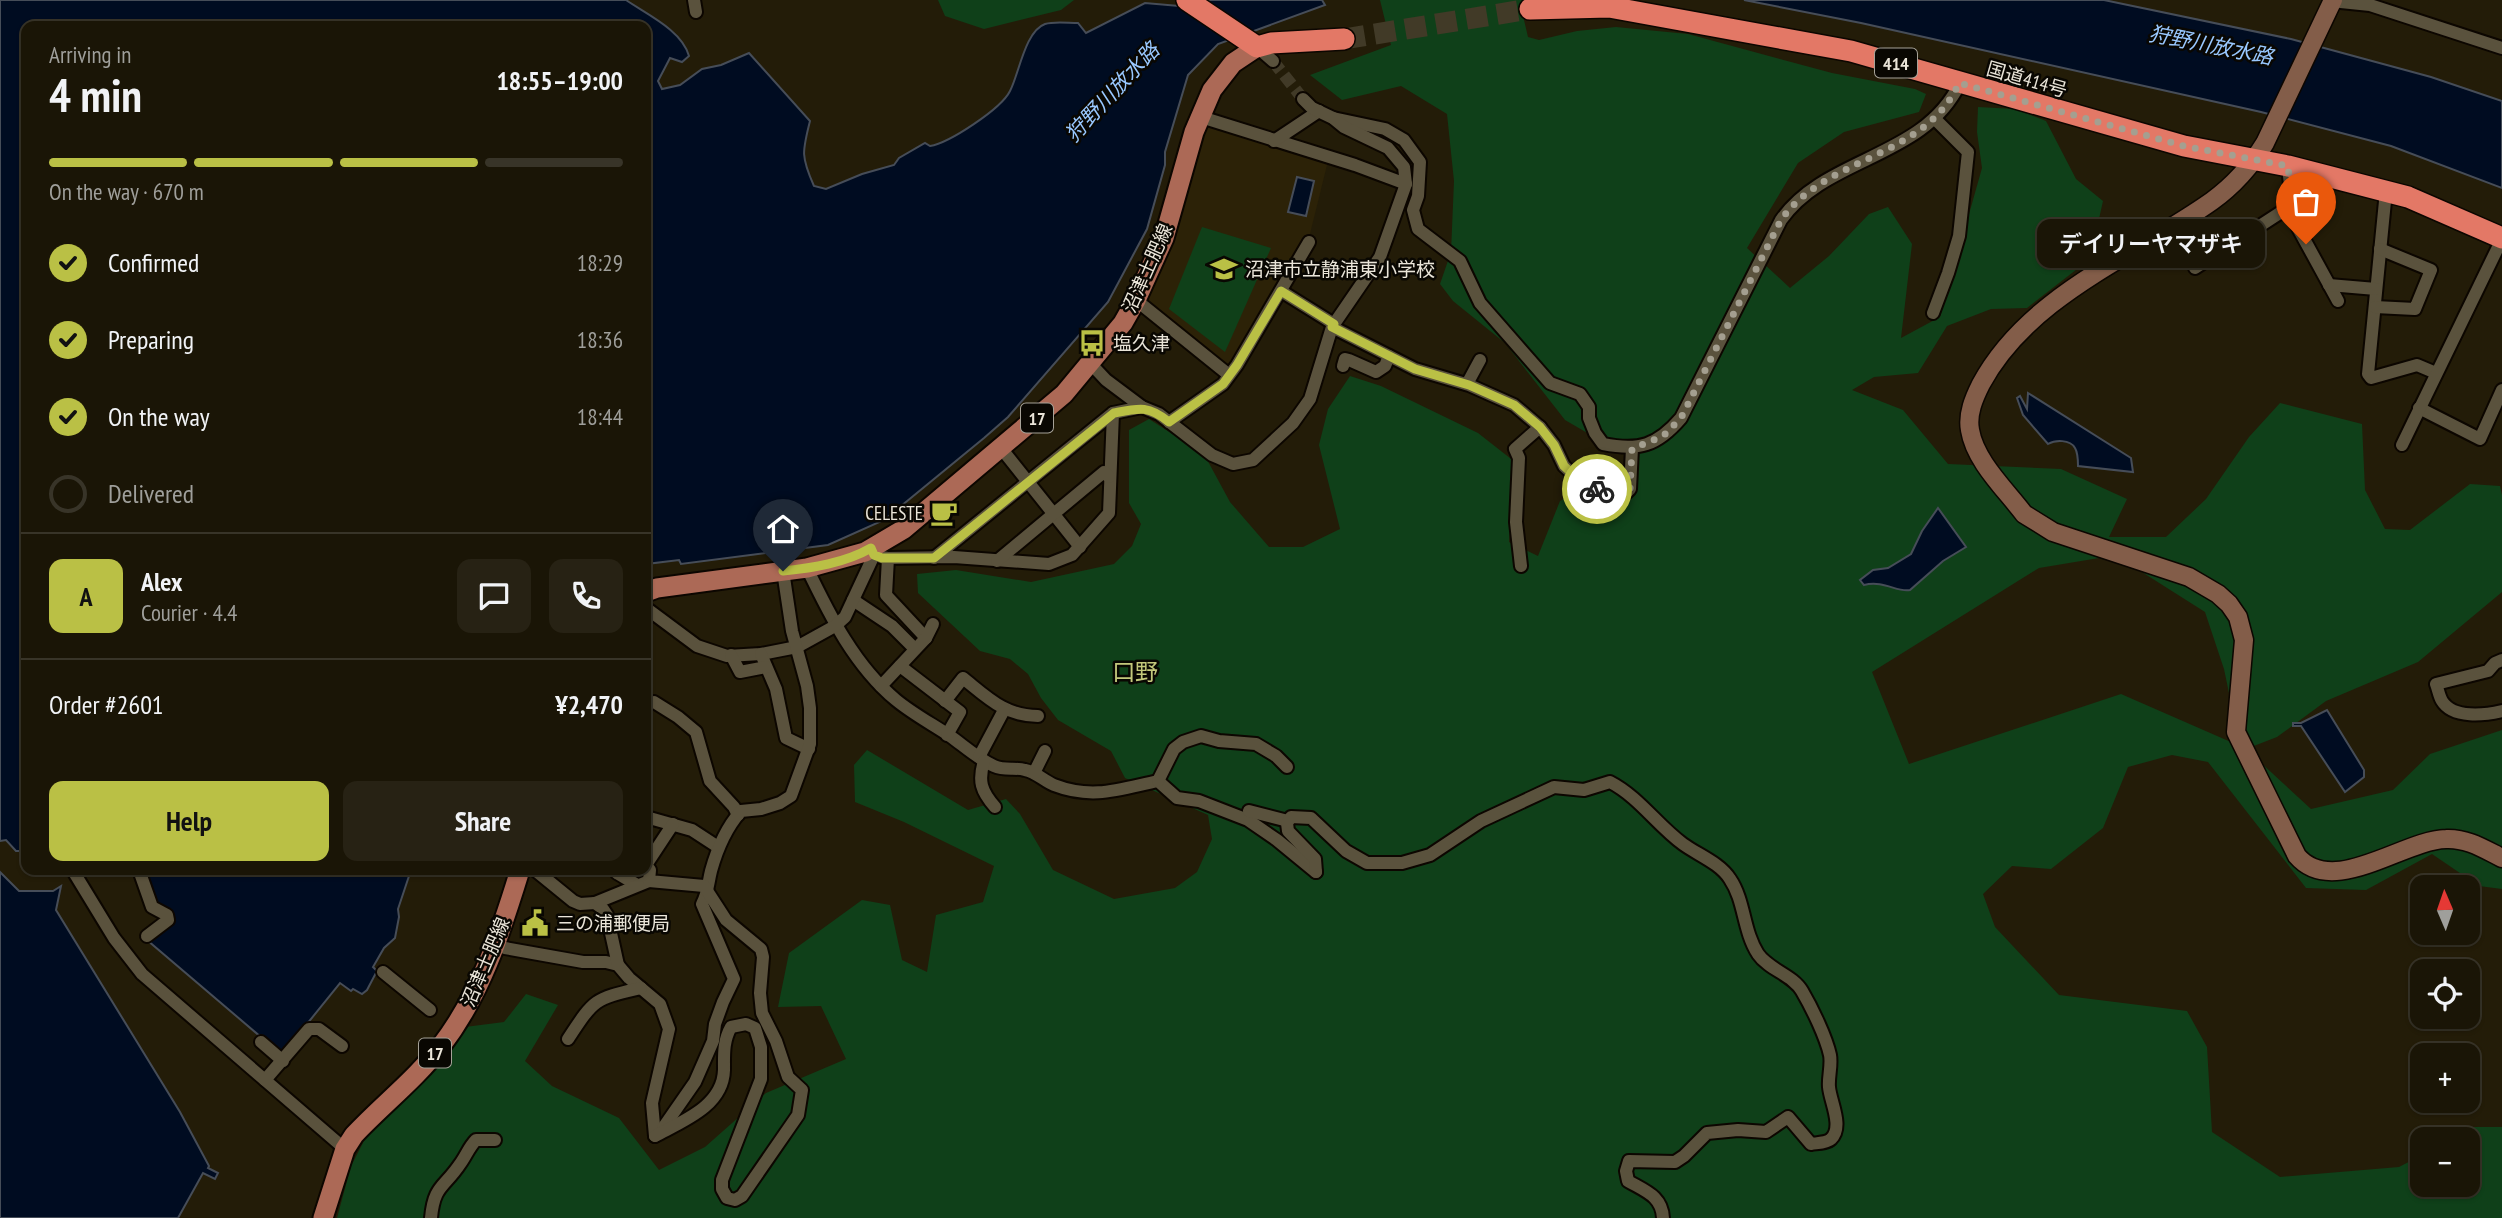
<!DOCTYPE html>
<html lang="en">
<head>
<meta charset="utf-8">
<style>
  :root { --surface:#1a1506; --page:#272214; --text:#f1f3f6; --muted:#9f9f9b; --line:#383428; --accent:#bac045 }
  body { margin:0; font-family:"PT Sans Narrow","Noto Sans JP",sans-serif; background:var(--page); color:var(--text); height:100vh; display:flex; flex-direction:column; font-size:26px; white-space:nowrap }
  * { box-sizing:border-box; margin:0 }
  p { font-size:23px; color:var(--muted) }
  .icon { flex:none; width:38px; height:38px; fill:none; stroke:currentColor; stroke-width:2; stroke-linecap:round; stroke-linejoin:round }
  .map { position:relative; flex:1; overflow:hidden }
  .panel { position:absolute; left:21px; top:21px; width:630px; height:854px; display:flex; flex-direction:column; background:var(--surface); border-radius:14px; box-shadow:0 2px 5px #0004,0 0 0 2px var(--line) }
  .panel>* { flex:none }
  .needle { width:46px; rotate:358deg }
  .buttons { position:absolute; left:2410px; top:875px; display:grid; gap:14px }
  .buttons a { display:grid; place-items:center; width:70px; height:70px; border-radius:14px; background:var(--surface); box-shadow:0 2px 5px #0004,0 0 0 2px var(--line); font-size:35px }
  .pin { position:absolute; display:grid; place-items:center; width:60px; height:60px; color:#fff; margin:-72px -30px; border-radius:50% 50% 50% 0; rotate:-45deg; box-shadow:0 0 7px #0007 }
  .pin .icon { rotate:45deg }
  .courier { position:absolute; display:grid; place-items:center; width:70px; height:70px; margin:-35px; border:5px solid #bac045; border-radius:50%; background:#fff; color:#222; box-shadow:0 2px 9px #0007 }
  .bubble { position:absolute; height:49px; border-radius:14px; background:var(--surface); box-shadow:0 2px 5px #0004,0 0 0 2px var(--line); font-size:23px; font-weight:600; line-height:49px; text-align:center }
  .headline em { font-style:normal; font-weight:600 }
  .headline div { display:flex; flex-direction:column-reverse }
  .headline { display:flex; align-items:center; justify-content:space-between; height:119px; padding:0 28px }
  h1 { font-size:46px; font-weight:600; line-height:52px }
  .bar { display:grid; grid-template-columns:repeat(4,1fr); gap:10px 7px; align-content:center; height:84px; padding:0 28px }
  .bar i { height:9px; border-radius:5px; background:var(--line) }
  .bar .current { background:var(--accent) }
  .bar p { grid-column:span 4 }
  .line { display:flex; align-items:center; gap:18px; padding:0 28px; border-top:2px solid var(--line) }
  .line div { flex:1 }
  .round { display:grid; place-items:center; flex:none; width:74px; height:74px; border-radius:14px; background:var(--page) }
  ol { padding:0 28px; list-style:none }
  li { display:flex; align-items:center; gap:21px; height:77px }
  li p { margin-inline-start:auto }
  li .icon { padding:7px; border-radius:50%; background:var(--accent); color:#111; stroke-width:4 }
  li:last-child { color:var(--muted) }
  li i { width:38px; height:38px; border:4px solid var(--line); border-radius:50% }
  .primary-button { display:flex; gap:14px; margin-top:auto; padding:14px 28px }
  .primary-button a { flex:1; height:80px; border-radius:14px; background:var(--accent); color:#111; font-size:28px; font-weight:600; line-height:80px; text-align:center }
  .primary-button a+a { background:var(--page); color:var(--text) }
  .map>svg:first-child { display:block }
  .built { fill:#2c2207 }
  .green { fill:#0f4019; fill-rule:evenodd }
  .water { fill:#000c21; stroke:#464d58; stroke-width:2 }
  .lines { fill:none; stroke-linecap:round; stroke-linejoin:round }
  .street-tunnel { stroke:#413a27; stroke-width:12; stroke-dasharray:12 6; stroke-linecap:butt }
  .highway-tunnel { stroke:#413a27; stroke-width:21; stroke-dasharray:21 10; stroke-linecap:butt }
  .street-casing { stroke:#0c0600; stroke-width:16 }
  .secondary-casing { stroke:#0c0600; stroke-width:21 }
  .primary-casing { stroke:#0c0600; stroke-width:23 }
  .highway-casing { stroke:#0c0600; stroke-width:24 }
  .street { stroke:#5a523d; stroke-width:12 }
  .secondary { stroke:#835d49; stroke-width:18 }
  .primary { stroke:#ac6956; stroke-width:19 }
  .highway { stroke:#e37866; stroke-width:21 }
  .done { stroke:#a49f90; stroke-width:7; stroke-dasharray:0 12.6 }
  .route { stroke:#bac045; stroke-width:9 }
  .labels { text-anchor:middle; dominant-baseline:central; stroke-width:5; stroke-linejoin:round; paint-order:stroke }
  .shield { fill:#090702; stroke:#a6a298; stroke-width:2 }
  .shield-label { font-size:18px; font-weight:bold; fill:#eae5d9 }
  .street-label { font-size:19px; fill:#eae5d9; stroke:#090702 }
  .poi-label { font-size:19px; fill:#eae5d9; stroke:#090702; text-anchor:start }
  .water-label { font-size:21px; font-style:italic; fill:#99c8ff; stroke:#090702 }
  .quarter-label { font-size:23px; fill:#c3c87b; stroke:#090702 }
</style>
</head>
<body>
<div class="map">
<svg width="2502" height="1218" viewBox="0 0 2502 1218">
  <rect width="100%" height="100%" fill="#231c08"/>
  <!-- built -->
  <path class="built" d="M1208 124 1328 161 1309 238 1228 368 1144 299Z"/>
  <!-- green -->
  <g class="green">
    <path d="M938 0H1074L1061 10 984 29 945 16Z"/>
    <path d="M1380 0H1522L1524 20 1528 37 1539 40 1577 31 1616 27 1688 34 1832 73 1915 89 1926 94 1919 112 1844 132 1798 163 1747 248 1790 288 1829 256 1869 214 1888 207 1912 244 1901 338 1940 317 1982 168 1977 132 1978 107 2015 109 2046 121 2076 179 2103 201 2090 259 2027 308 1991 309 1947 326 1918 373 1874 377 1852 390 1903 410 1948 464 2061 469 2127 499 2109 537H2166L2206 499 2249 437 2280 403 2362 424 2365 490 2385 529 2410 530 2470 484 2500 486 2502 495V592L2418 662 2326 701 2277 737 2246 749 2311 809 2393 790 2430 754 2502 730V889L2479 886 2432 854 2366 890 2306 888 2208 762 2172 755 2128 767 2103 828 2051 869 2012 866 1983 894 1995 927 2059 995 2187 1011 2207 1047 2212 1132 2280 1177 2399 1167 2422 1155V1185H2468V1139H2451L2473 1127H2502V1218H337L351 1166 378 1114 421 1085 465 1027 504 1022 526 994 558 1005 525 1061 552 1086 619 1118 659 1170 705 1147 766 1093 846 1059 821 1006 778 1007 789 953 862 900 890 905 902 960 927 972 936 915 983 902 994 866 904 822 855 802 854 765 867 750 968 810 1006 799 1020 814 1053 870 1114 899 1175 888 1197 872 1212 839 1208 815 1125 778 1111 751 1058 720 1041 698 1028 674 1010 659 980 651 918 593 917 574 956 570 1031 582 1114 564 1132 546 1141 524 1129 503V430L1149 419 1204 454 1230 502 1269 547H1303L1340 529 1319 445 1328 409 1350 376 1381 386 1478 433 1515 462 1509 542 1538 556 1560 501 1579 491 1627 501 1639 463 1565 420 1505 343 1453 301 1440 284 1451 252 1454 181 1447 114 1401 86 1342 100 1310 75 1391 45ZM2104 548 2205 612 2224 669 2240 746 2121 694 1909 764 1872 672 2039 568 2099 558Z"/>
    <path d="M1202 227 1271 248 1225 352 1169 309Z"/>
  </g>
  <!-- water -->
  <g class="water">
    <path d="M0 0H626C646 14 682 30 689 56L682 62 670 58 658 81 662 89 680 85 702 69 721 65 749 53 810 121C802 152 801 157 814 186L826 189 862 174 894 165 899 158 925 143 930 146C949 143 1001 109 1010 91 1019 74 1025 31 1045 24 1054 21 1068 23 1078 23L1086 33 1145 3 1179 6 1186 0H1322L1325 5 1218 44 1188 75 1165 152V165L1147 229 1108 302 1008 417 984 438 884 520 828 545 681 564 679 560 646 564V26H26V851H16L6 840 0 841Z"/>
    <path d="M1744 0H2104L2291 39 2431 77 2502 101V188L2391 146 2261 112 1861 23Z"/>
    <path d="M1297 177 1314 181 1306 216 1288 212Z"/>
    <path d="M2028 393 2131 458 2133 472 2078 466C2078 461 2078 453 2075 448 2070 439 2055 440 2048 444L2023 415 2017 398 2020 396 2027 409Z"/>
    <path d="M1938 508 1966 547 1943 561 1910 590C1898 593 1884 580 1864 585L1860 580 1873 570 1888 568 1911 554 1922 531Z"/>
    <path d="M2327 710 2364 770V777L2345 792 2301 726H2293V723H2301Z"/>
    <path d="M143 870H411L398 909 399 917 395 938 384 948 373 967 377 971 367 990 362 994 353 989 351 991 340 983 282 1055 147 940 173 921 155 904Z"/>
    <path d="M0 872 19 891H53L61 886 56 910 180 1112 209 1166 208 1168 218 1173 215 1179 203 1173 178 1218H0Z"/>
  </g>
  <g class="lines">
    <!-- street-tunnel -->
    <path class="street-tunnel" d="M1273 61 1303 99"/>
    <!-- highway-tunnel -->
    <path class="highway-tunnel" d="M1344 39 1530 9"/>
    <defs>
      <g id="street">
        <path d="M694 0 696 12"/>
        <path d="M2331 1 2370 5 2502 48"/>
        <path d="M1257 47 1273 61"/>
        <path d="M1201 117 1355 165 1406 184"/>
        <path d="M1333 118 1385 129 1404 140 1420 162 1418 196 1413 210 1418 229 1460 261 1480 303 1550 383 1580 394 1589 407V418L1595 433 1603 444C1639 451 1657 446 1681 418L1781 220C1826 156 1924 159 1960 83"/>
        <path d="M1274 141 1319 111"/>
        <path d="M2288 166 2292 205 2298 228 2338 301"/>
        <path d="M2386 191 2368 374 2371 378 2417 365 2436 373"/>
        <path d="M2195 268 2292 205"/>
        <path d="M2329 285 2376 289"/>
        <path d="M1281 291 1334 324"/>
        <path d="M1136 300 1229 375"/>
        <path d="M2375 307 2415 309 2431 270 2380 249"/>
        <path d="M1933 313 1948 273 1959 236 1968 152 1935 119"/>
        <path d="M1332 327 1415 369 1469 385 1514 405 1540 427 1554 445 1564 466 1579 480 1614 497 1623 496 1630 489 1632 448"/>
        <path d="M1091 364 1106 380 1142 407 1159 414 1212 455 1233 464 1253 460 1293 423 1310 399 1332 327 1380 257 1406 184 1404 167 1388 148 1344 127 1333 118 1312 108 1303 99"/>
        <path d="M1343 366 1345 359 1349 360 1376 372 1385 366 1389 356"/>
        <path d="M1467 384 1480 360"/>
        <path d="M2419 408 2480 439 2502 390"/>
        <path d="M1169 422 1223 384 1237 365 1309 242"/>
        <path d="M2402 445 2502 239"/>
        <path d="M1001 448 1080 547"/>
        <path d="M881 557 888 558 886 595 926 638"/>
        <path d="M888 558 954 557 1049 564 1072 555 1109 513 1113 413"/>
        <path d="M934 558 1113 413 1142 407"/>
        <path d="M997 561 1104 472 1109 477"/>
        <path d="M1521 566 1516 522 1519 458 1515 449 1540 427"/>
        <path d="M807 568C830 616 855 666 896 700 913 714 932 724 950 736 964 746 978 759 994 766 1005 771 1015 767 1025 770 1036 772 1044 781 1054 785 1093 800 1120 789 1158 781L1177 798 1199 801 1248 820 1277 840 1316 872"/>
        <path d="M853 600 892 626 915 649"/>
        <path d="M646 608 697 646 727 656 761 654 797 647 835 626 845 617 874 555"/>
        <path d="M761 654 776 689 786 738 809 749"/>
        <path d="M731 655 740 672 766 667"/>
        <path d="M2502 660 2495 663 2488 671 2436 684C2438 689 2439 696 2442 701 2453 719 2485 715 2502 711"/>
        <path d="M900 666 960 712 947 735"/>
        <path d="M881 686 926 638 933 624"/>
        <path d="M945 701 963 678C988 698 1005 716 1038 716"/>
        <path d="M654 702 678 717 696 732 710 781 734 807 738 815"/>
        <path d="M979 757 1004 710"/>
        <path d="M984 761C978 781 981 791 995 807"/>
        <path d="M1034 773 1045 751"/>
        <path d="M1158 781 1174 749 1183 742 1201 736 1219 741 1256 744 1276 756 1287 767"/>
        <path d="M1249 811 1288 821"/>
        <path d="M646 817 692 830 718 847"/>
        <path d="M79 870 75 874 114 938 142 974 345 1149"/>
        <path d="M139 870 152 907 167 915 168 920 147 936"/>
        <path d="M535 870 573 901 580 904 595 903"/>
        <path d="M1316 872 1315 859 1288 831 1287 823 1291 817 1311 818 1346 851 1367 863H1402L1430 855 1481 821 1554 787 1584 790 1610 782C1639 797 1657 825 1683 844 1698 855 1720 863 1730 879 1745 901 1743 931 1758 954 1769 970 1793 975 1802 991 1812 1008 1826 1037 1830 1055 1832 1065 1828 1077 1829 1087 1830 1101 1844 1127 1831 1139 1827 1143 1817 1143 1811 1144L1788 1117 1766 1132 1738 1130 1707 1133 1684 1156 1675 1162 1629 1161 1626 1171 1628 1181C1645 1191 1662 1196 1663 1218"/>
        <path d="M617 873 637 885"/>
        <path d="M496 944 505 948 583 962H606L618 965 629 978 660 1004 669 1029 652 1103 655 1136"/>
        <path d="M618 965 607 915 603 909 595 903 649 881"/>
        <path d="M383 972 430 1010"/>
        <path d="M568 1039C595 998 594 999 641 988"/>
        <path d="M261 1042 283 1061"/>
        <path d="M265 1080 309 1029H319L342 1046"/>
        <path d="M663 1128 695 1082 713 1041 715 1024 723 1002 734 979 702 904C708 893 708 883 711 871 717 849 726 828 741 811L761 809 780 803 791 796 810 744V708L807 686 792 631 783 571"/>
        <path d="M655 1136C683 1121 723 1106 724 1070 724 1055 723 1041 731 1027L746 1024 755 1028 761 1047V1079L722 1180V1189L727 1198 735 1200 742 1196 798 1115 802 1090 788 1077 776 1041 762 1013 760 993 763 957 761 949 726 920 704 886 649 881 650 870 646 865 673 824"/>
        <path d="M431 1218C434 1185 444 1188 460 1164 466 1156 469 1147 476 1140H495"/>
      </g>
      <path id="secondary" d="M2333 0 2265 143C2251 166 2234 185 2212 201 2133 257 2029 295 1981 384 1974 398 1967 414 1970 430 1975 461 2005 489 2024 514L2053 532 2189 577 2218 594 2229 604 2238 617 2244 640 2236 732 2297 856C2333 898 2403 840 2446 839 2467 838 2484 849 2502 858"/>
      <g id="primary">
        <path d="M646 592 657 588 807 568 865 552 904 529 1064 394 1123 323 1136 300 1164 238 1194 132 1212 90 1233 63 1257 47"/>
        <path d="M323 1218 345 1149 354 1135C382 1105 416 1079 441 1046 481 994 501 932 520 870"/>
      </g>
      <g id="highway">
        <path d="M1187 0 1257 47 1271 43 1344 39"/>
        <path d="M1530 9 1609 7 1851 51 2184 146 2288 166 2408 197 2502 238"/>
      </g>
    </defs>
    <!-- street casing -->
    <use href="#street" class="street-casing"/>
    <!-- secondary casing -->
    <use href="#secondary" class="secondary-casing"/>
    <!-- primary casing -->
    <use href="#primary" class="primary-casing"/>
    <!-- highway casing -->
    <use href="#highway" class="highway-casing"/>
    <!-- street -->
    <use href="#street" class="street"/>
    <!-- secondary -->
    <use href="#secondary" class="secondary"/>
    <!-- primary -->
    <use href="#primary" class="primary"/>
    <!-- highway -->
    <use href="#highway" class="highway"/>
  </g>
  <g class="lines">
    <!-- done -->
    <path class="done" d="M1597 489C1610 496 1619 501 1630 489L1632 449 1663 436 1681 418 1781 220C1826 156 1926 158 1959 83L2184 146 2288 166C2291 193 2293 219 2306 244"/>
    <!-- route -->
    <path class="route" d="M783 571C812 568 845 563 871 548L874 555 882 558H934L1114 413C1139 408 1148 405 1169 422L1223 384 1237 365 1281 291 1334 324 1332 327 1415 369 1469 385 1514 405 1540 427 1554 445 1564 466 1579 480 1597 489"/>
  </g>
  <!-- icons -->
  <defs>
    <symbol id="school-bare" viewBox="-9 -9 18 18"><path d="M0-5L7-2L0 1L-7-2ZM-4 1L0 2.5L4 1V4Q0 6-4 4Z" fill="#bac045" stroke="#090702" stroke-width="2.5" paint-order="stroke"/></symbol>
    <symbol id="bus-bare" viewBox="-9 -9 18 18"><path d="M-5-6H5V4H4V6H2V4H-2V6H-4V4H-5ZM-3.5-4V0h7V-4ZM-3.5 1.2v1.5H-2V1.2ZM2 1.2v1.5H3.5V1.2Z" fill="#bac045" stroke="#090702" stroke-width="2.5" paint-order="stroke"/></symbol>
    <symbol id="cafe-bare" viewBox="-9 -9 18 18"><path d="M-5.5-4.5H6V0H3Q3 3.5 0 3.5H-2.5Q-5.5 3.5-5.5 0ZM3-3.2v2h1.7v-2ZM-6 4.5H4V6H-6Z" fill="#bac045" stroke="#090702" stroke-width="2.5" paint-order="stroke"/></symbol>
    <symbol id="civic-bare" viewBox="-9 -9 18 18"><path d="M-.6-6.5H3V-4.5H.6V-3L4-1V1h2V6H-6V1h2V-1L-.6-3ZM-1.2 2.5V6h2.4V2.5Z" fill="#bac045" stroke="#090702" stroke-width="2.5" paint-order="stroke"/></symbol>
  </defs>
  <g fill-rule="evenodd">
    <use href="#school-bare" x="1205" y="250" width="38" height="38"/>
    <use href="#bus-bare" x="1073" y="324" width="38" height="38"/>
    <use href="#cafe-bare" x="925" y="494" width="38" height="38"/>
    <use href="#civic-bare" x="516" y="904" width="38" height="38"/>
  </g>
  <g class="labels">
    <!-- shield labels -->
    <g class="shield">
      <rect x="1875" y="48.5" width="42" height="29" rx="5"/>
      <rect x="1021" y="403.5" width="32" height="29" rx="5"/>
      <rect x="419" y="1038.5" width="32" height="29" rx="5"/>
    </g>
    <g class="shield-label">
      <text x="1896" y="63">414</text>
      <text x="1037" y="418">17</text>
      <text x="435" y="1053">17</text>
    </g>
    <!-- street labels -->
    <g class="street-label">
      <text transform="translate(2027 79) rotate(16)">国道414号</text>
      <text transform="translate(1147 268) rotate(-66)">沼津土肥線</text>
      <text transform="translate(485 962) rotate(-67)">沼津土肥線</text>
    </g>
    <!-- poi labels -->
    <g class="poi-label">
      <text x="1245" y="269">沼津市立静浦東小学校</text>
      <text x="1113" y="343">塩久津</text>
      <text x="923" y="513" text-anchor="end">CELESTE</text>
      <text x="556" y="923">三の浦郵便局</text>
    </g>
    <!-- water labels -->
    <g class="water-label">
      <text transform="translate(2211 45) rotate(11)">狩野川放水路</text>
      <text transform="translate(1112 92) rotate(-47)">狩野川放水路</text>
    </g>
    <!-- quarter labels -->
    <g class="quarter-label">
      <text x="1135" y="671">口野</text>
    </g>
  </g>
</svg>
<div class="buttons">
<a><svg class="needle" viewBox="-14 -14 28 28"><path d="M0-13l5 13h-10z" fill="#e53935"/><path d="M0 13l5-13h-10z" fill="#9f9f9b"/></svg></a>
<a><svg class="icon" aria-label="locate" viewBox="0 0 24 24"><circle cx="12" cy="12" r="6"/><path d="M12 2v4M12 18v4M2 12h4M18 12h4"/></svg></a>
<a>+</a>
<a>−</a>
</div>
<div class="pin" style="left:2306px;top:244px;background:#ea580c"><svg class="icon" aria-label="bag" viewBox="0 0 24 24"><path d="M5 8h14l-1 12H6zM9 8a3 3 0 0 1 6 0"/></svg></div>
<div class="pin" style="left:783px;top:571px;background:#1f2937"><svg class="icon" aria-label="home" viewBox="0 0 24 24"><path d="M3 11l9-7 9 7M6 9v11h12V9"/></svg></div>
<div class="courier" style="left:1597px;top:489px"><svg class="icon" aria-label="bike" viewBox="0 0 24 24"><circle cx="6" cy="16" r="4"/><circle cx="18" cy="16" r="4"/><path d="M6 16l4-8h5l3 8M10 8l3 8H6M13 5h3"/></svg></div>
<div class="bubble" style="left:2037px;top:219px;width:228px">デイリーヤマザキ</div>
<section class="panel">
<div class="headline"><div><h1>4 min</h1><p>Arriving in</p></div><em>18:55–19:00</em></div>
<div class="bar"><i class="current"></i><i class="current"></i><i class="current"></i><i></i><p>On the way · 670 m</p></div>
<ol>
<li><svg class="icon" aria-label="check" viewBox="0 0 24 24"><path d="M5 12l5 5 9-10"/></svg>Confirmed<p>18:29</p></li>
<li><svg class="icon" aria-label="check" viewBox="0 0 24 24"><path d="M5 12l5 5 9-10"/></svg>Preparing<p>18:36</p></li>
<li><svg class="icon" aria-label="check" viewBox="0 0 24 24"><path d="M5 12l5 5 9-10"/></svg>On the way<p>18:44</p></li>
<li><i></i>Delivered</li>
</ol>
<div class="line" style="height:126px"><b class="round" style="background:var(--accent);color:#111">A</b><div><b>Alex</b><p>Courier · 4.4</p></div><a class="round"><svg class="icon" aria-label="chat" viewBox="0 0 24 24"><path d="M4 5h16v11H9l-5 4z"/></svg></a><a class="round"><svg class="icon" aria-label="phone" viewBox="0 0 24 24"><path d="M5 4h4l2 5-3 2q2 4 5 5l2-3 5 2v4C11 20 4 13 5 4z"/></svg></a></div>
<div class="line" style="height:91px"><div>Order #2601</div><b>¥2,470</b></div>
<div class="primary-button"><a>Help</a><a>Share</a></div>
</section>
</div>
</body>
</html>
